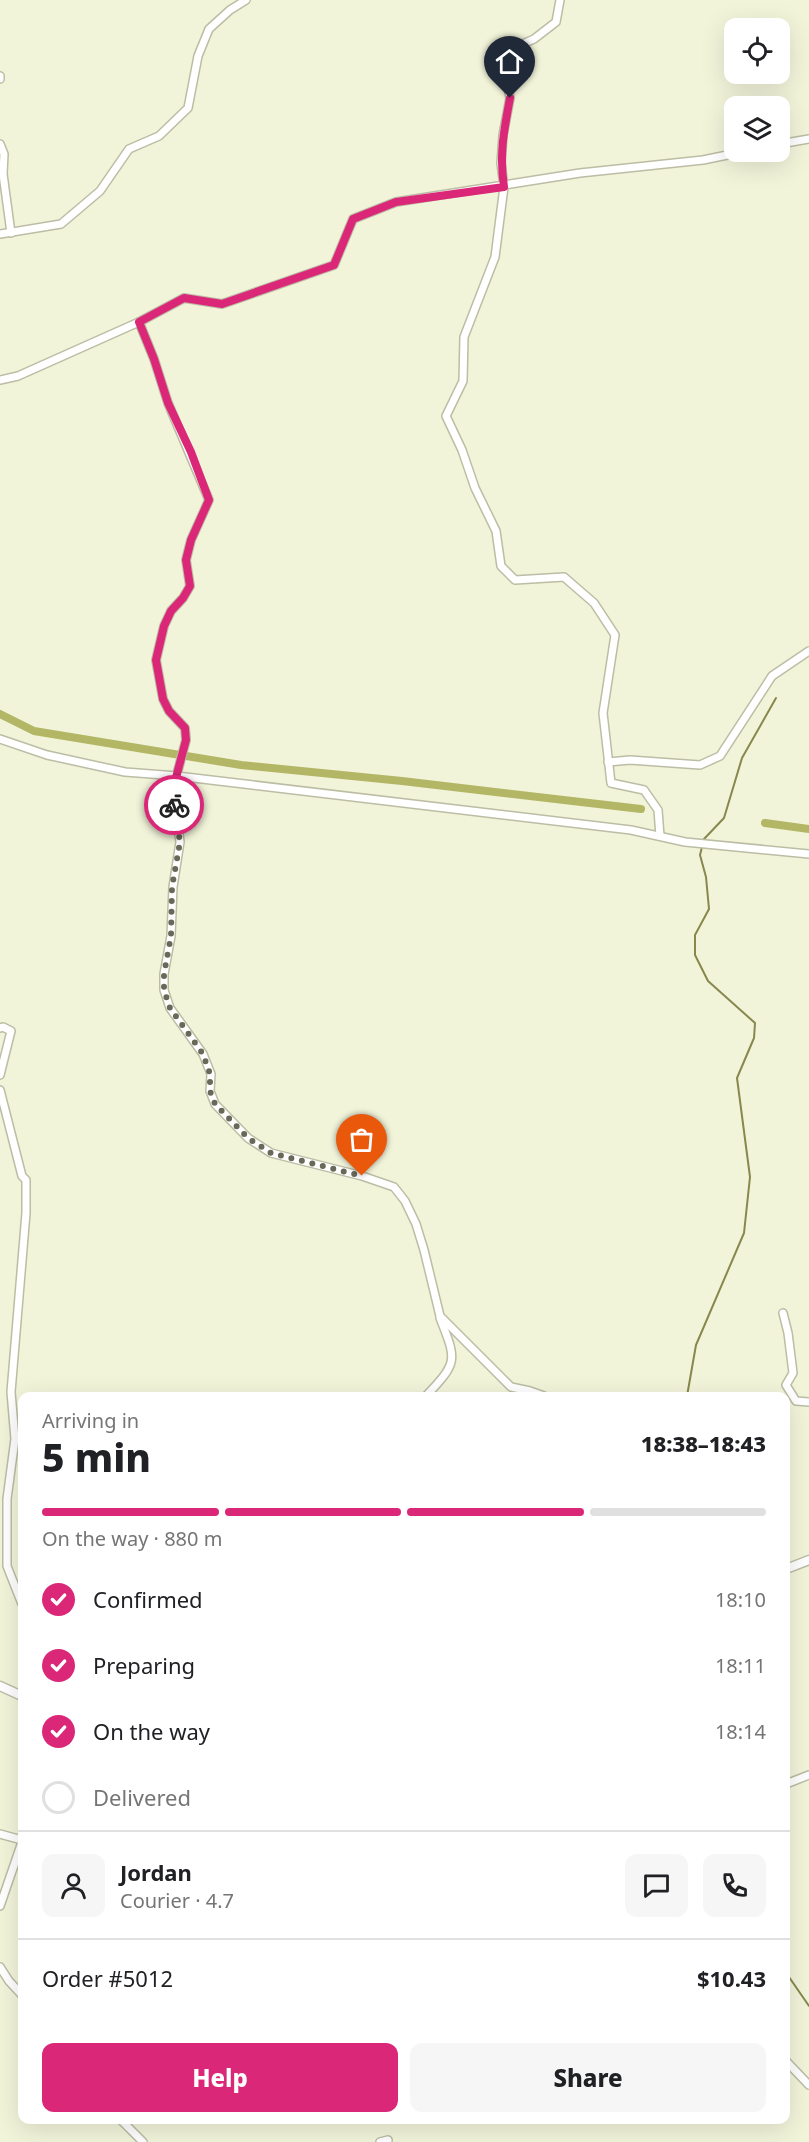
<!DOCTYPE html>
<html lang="en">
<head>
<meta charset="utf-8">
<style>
  :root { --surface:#fff; --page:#f6f6f6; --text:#202124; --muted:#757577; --line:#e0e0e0; --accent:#db2777 }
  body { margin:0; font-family:"Noto Sans",sans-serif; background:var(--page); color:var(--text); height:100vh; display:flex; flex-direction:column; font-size:22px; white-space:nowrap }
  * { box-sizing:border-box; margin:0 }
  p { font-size:20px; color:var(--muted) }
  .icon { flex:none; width:33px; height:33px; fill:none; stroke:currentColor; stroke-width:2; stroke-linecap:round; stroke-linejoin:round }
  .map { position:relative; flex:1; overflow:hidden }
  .details { position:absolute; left:18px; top:1392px; width:772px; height:732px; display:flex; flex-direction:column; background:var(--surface); border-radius:12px; box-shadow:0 6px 24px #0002 }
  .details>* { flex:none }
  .controls { position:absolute; left:724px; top:18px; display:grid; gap:12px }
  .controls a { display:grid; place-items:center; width:66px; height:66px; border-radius:12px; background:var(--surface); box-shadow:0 6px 24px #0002; font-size:30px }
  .pin { position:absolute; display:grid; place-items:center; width:51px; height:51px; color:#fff; margin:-62px -26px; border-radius:50% 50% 50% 0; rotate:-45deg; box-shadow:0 0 6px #0007 }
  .pin .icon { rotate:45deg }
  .courier { position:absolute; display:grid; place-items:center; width:60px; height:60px; margin:-30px; border:4px solid #db2777; border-radius:50%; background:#fff; color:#222; box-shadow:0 2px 8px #0007 }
  .head em { font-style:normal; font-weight:800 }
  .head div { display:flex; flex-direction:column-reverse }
  .head { display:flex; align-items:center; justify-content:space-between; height:102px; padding:0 24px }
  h1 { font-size:39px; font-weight:800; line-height:45px }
  .bar { display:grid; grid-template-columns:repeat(4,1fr); gap:9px 6px; align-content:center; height:72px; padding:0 24px }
  .bar i { height:8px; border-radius:4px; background:var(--line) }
  .bar .selected { background:var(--accent) }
  .bar p { grid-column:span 4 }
  .line { display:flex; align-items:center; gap:15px; padding:0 24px; border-top:2px solid var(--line) }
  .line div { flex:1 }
  .round { display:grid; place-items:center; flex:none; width:63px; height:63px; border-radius:12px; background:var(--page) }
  ol { padding:0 24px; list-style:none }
  li { display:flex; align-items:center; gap:18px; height:66px }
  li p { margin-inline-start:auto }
  li .icon { padding:6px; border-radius:50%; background:var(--accent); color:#fff; stroke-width:4 }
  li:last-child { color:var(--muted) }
  li i { width:33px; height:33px; border:3px solid var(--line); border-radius:50% }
  .primary-button { display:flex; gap:12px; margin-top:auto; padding:12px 24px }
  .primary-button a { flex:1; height:69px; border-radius:12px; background:var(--accent); color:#fff; font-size:24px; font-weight:800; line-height:69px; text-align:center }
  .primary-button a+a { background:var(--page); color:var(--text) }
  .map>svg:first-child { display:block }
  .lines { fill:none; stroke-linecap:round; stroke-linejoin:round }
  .stream { stroke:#86884c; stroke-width:2 }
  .canal { stroke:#b3b664; stroke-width:8 }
  .minor-casing { stroke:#bcbda4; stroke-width:10 }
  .tertiary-casing { stroke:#bcbda4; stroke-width:11 }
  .minor { stroke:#fff; stroke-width:7 }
  .tertiary { stroke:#fff; stroke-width:8 }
  .done { stroke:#686959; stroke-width:6; stroke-dasharray:0 10.8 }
  .route { stroke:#db2777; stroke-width:8 }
</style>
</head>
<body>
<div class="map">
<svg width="809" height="2142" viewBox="0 0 809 2142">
  <rect width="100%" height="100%" fill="#f2f4da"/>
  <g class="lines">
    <!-- stream -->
    <g class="stream">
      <path d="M687 1396 696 1345 744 1233 750 1177 737 1078 754 1038 755 1023 708 981 695 955V935L709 909 706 877 700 855 704 839 724 818 742 758 776 698"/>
      <path d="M786 1967 789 1977 809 2006"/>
    </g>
    <!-- canal -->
    <g class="canal">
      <path d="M0 714 34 731 241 765 402 781 641 809"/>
      <path d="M765 823 809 829"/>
    </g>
    <defs>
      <g id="minor">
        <path d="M560 0 556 22 534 39 509 50 505 73 510 98 503 135 501 163 504 187 495 257 464 337 463 381 446 416 462 450 475 488 496 531 501 566 515 580 564 577 594 603 615 635 603 713 611 783 644 790 658 810 660 836"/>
        <path d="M0 76V79"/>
        <path d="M0 144 4 154 3 174 11 233"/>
        <path d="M780 144 809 139"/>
        <path d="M0 234 61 224 100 191 129 149 159 136 188 108 198 56 209 29 230 10 246 0"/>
        <path d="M139 322 154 359 168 403 209 500 191 540 186 560 190 586 183 598 171 611 164 626 156 660 163 699 169 711 185 728 186 740 173 789 180 842 173 887 171 936 164 974V990L170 1008 203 1054 211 1074 210 1091 215 1104 248 1138 271 1153 362 1176 394 1187 405 1201 416 1224 424 1250 440 1316 511 1387 530 1391 544 1396"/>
        <path d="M0 380 18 376 139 322 184 298 222 304 334 265 353 219 396 202 580 173 703 160 742 152"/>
        <path d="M0 739 47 755 125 772 177 776 631 830 685 842 809 854"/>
        <path d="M608 762 630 760 700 765 720 756 772 676 809 651"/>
        <path d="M0 1028 3 1027 11 1031 0 1075"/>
        <path d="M0 1090 22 1176 26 1180V1213L11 1392 15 1439 7 1499V1566L22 1604"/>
        <path d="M783 1313 788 1333 793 1373 786 1385 796 1401 809 1402"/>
        <path d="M426 1396C458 1362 457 1361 440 1318"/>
        <path d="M786 1784 809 1775"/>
        <path d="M0 1834 22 1840"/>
        <path d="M0 1906 22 1842"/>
        <path d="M0 1967 9 1981 22 1995"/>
        <path d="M786 2061 809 2085"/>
        <path d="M121 2120 143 2142"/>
        <path d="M380 2142 388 2140"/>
      </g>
      <g id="tertiary">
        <path d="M786 1569 809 1560"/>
        <path d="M0 1686 22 1696"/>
      </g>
    </defs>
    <!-- minor casing -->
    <use href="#minor" class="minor-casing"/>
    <!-- tertiary casing -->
    <use href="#tertiary" class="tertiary-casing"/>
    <!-- minor -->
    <use href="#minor" class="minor"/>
    <!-- tertiary -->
    <use href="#tertiary" class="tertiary"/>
  </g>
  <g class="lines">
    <!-- done -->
    <path class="done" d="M174 805 180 842 172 887 171 936 164 974V990L170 1008 203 1054 210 1074V1091L215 1104 248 1138 271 1153 362 1176"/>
    <!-- route -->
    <path class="route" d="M174 805 173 789 186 740 185 728 169 711 163 699 156 660 164 626 171 611 183 598 190 586 186 560 191 540 209 500 191 452 168 403 154 359 139 322 184 298 222 304 334 265 353 219 396 202 504 187C499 154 504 130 510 98"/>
  </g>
</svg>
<div class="controls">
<a><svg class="icon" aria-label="locate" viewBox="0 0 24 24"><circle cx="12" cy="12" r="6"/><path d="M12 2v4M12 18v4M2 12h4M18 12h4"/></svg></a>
<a><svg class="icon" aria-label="layers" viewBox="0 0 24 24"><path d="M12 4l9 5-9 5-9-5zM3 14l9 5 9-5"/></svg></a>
</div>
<div class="pin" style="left:362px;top:1176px;background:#ea580c"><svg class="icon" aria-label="bag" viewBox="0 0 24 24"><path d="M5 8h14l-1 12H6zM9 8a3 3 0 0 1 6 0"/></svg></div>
<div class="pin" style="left:510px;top:98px;background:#1f2937"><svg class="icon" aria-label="home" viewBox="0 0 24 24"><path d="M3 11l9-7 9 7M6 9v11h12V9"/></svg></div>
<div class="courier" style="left:174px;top:805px"><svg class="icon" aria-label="bike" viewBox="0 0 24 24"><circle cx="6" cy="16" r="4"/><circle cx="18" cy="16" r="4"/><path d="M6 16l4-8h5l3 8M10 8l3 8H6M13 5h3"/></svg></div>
<section class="details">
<div class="head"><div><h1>5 min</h1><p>Arriving in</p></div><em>18:38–18:43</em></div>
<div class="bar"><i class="selected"></i><i class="selected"></i><i class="selected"></i><i></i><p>On the way · 880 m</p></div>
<ol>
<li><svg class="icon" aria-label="check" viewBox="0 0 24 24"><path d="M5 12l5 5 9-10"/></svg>Confirmed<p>18:10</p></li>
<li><svg class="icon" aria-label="check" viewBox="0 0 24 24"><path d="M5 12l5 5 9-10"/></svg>Preparing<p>18:11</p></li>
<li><svg class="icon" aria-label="check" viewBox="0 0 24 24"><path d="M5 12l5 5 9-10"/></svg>On the way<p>18:14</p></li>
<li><i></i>Delivered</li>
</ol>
<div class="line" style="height:108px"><a class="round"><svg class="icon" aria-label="person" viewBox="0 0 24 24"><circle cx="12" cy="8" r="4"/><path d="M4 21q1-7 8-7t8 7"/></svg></a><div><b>Jordan</b><p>Courier · 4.7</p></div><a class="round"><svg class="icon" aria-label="chat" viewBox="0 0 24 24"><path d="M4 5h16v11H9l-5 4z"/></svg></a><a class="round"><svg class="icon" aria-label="phone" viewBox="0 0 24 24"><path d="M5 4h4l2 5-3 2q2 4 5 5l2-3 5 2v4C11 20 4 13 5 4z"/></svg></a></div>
<div class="line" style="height:78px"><div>Order #5012</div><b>$10.43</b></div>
<div class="primary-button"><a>Help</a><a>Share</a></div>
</section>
</div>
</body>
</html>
